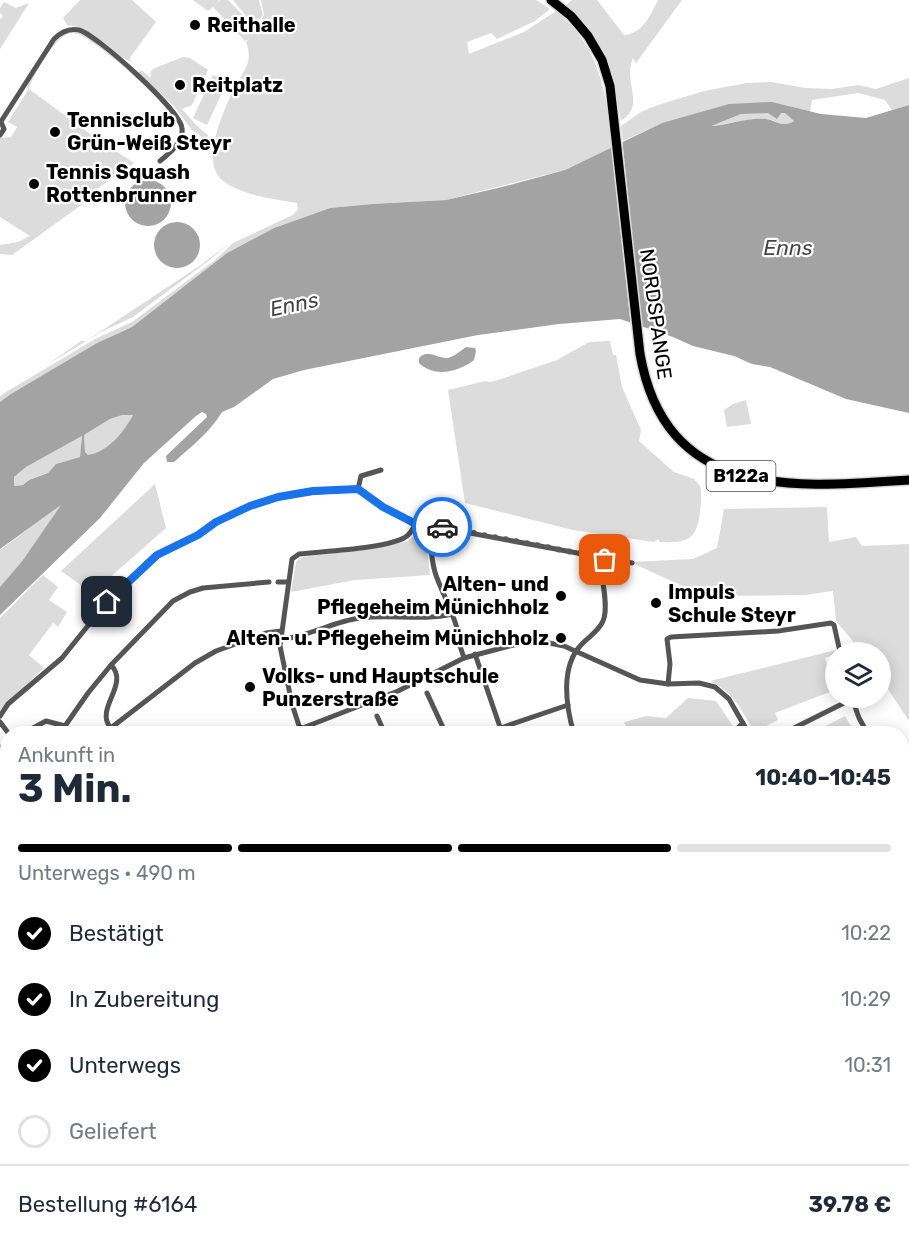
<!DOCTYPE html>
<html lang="de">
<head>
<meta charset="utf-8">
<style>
  :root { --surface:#fff; --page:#f2f2f3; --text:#1f2937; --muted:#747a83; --line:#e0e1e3; --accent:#000 }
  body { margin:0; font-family:Rubik,sans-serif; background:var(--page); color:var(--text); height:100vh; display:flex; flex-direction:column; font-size:22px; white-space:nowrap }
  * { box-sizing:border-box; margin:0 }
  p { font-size:20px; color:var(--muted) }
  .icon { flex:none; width:33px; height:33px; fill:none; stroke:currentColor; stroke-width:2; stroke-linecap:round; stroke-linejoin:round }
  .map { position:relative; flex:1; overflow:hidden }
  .sheet { position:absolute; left:0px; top:726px; width:909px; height:528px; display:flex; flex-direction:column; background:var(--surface); border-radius:24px 24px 0 0; box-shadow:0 3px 15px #0003 }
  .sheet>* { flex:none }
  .controls { position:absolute; left:825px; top:642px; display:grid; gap:12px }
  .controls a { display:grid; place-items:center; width:66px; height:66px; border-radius:50%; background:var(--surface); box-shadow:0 3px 15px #0003; font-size:30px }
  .pin { position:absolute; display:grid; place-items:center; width:51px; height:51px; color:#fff; margin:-26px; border-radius:12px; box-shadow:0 3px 9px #0006 }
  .courier { position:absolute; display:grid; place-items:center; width:60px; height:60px; margin:-30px; border:4px solid #1a73e8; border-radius:50%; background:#fff; color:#222; box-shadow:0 2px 8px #0007 }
  .headline em { font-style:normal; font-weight:700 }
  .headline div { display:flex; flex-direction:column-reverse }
  .headline { display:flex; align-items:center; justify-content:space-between; height:102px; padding:0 18px }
  h1 { font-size:39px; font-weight:700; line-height:45px }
  .bar { display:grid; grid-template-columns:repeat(4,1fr); gap:9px 6px; align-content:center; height:72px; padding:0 18px }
  .bar i { height:8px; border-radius:4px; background:var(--line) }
  .bar .selected { background:var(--accent) }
  .bar p { grid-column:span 4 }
  .line { display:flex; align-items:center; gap:15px; padding:0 18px; border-top:2px solid var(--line) }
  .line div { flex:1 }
  ol { padding:0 18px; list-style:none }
  li { display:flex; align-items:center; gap:18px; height:66px }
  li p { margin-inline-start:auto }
  li .icon { padding:6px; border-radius:50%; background:var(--accent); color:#fff; stroke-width:4 }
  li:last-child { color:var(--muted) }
  li i { width:33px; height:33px; border:3px solid var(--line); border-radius:50% }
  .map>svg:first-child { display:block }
  .green { fill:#dcdcdc }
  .water { fill:#a3a3a3; fill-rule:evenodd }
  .pier { fill:#fff }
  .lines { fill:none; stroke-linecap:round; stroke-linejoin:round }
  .primary-casing { stroke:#dbdbdb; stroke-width:12 }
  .street { stroke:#555; stroke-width:5 }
  .secondary { stroke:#222; stroke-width:8 }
  .primary { stroke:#000; stroke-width:9 }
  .done { stroke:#595959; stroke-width:6; stroke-dasharray:0 10.8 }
  .route { stroke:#1a73e8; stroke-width:8 }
  .poi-dot { fill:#000; stroke:#fff; stroke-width:2 }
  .labels { text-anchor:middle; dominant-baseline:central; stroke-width:4.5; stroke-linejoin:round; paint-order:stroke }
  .shield { fill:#fff; stroke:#4c4c4c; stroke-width:1.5 }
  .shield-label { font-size:18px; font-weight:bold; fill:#000 }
  .poi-label { font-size:20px; font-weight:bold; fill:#000; stroke:#fff; text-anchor:start }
  .street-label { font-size:20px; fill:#000; stroke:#fff }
  .water-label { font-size:21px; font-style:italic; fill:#444; stroke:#fff }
</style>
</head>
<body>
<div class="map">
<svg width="909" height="1254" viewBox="0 0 909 1254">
  <rect width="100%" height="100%" fill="#fff"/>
  <!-- green -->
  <g class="green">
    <path d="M80 0H132L156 22 129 59 133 62C108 55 96 27 67 25L63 18Z"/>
    <path d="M193 0H219L216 4 220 0H228L257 30 264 15 261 0H536L550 9 535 21 497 39 491 33 467 42 469 54 524 32 556 11C601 48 606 93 612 147L565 170 446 200 372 204 330 208 274 228 227 253 132 327 97 343 0 402V396L6 392 95 339 132 322 215 260 233 243 293 215 298 209 297 203C275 199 239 195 222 180 200 161 224 110 234 89 243 70 254 64 246 42L249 39 245 41 213 7 208 11Z"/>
    <path d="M233 0H259L263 15 255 27Z"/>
    <path d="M572 0H597L624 35C643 34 651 14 658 0H682L636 63 633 58C622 84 647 104 621 121L613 80 607 62 565 6Z"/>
    <path d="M4 2 16 8 29 3 0 49V19L3 16 0 13V8Z"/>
    <path d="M71 32C76 32 80 33 85 35 103 46 179 110 180 130 180 143 168 151 159 159 166 150 179 144 179 130 179 124 175 118 172 113 159 98 90 32 72 33 57 33 32 75 29 89L93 136 134 163 94 191 95 195 12 255 0 254V245L18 242 30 236 0 217V138L11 137 17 127 8 122 28 90 27 85C37 69 52 35 71 32Z"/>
    <path d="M183 57 190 58 208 70 192 105 182 109 199 128 208 135V138L205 139 192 130 173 105 138 73 141 70 151 78V71L155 68Z"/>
    <path d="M213 75 227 82 207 125 193 118Z"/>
    <path d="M909 78V105L892 110 885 100 858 93 812 100 810 112 772 102 662 123 623 141 621 126 641 112 658 105 704 91 747 83 771 82 806 88 832 89 858 85 876 89Z"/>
    <path d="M785 112 794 121C783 128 778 121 767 119 752 117 725 125 709 126L741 114Z"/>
    <path d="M232 241 211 259 133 317 101 332 47 365 81 341H86L201 265Z"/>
    <path d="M610 341 613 355H616L622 387 641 430 639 441 674 472 694 479 700 486C702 494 701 503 700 511 697 540 688 543 660 542L658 539 654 542 573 530 465 503 448 390 485 381 489 382 495 381 557 360 589 342Z"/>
    <path d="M746 400 751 424 727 427 724 410 733 404Z"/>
    <path d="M122 415H133C123 433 109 452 88 456L85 452 84 435 110 419Z"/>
    <path d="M82 436 80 457 56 464 48 473 29 480 23 485 14 486V477L26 467Z"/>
    <path d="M155 484 166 528 92 593 61 571Z"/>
    <path d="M63 503 23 560 0 587V550Z"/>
    <path d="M827 507 829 542 856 537 862 546 909 544V721L884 683 881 682 880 652H855L858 651 856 645 836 621 833 591 805 595 704 596 630 562 693 559 717 548 724 509Z"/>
    <path d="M420 532H425L430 575 355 580 291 592 296 562 302 557 378 548 408 541Z"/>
    <path d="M43 575 58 587 49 600 67 612 58 627 53 623 29 655 44 668 0 710V618Z"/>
    <path d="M836 650 835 654 825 658 835 690 775 713 778 720 754 732C742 710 733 692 710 681Z"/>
    <path d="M688 698 716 701 737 732 629 733 624 722 647 716 666 718Z"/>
    <path d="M845 716 855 733H812Z"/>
    <path d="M7 745 8 1246 280 1247 265 1254H6L0 1249V753Z"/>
    <path d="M909 861V906L902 911V866Z"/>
    <path d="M909 930V1006L902 995V935Z"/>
    <path d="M909 1085V1121L903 1124 902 1090Z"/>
  </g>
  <!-- water -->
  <g class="water">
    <path d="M772 102 821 114 866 118 909 105V413L846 399 770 367 752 364 734 356 693 346 673 337 620 319 559 324 478 335 304 370 273 379 234 407 222 412C210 432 192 446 174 462H167L166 456 207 417 206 414 202 412 196 416 144 463 100 518 0 615V587L23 560 61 505 0 549V402L11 394 97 343 132 327 227 253 274 228 330 208 372 204 446 200 502 187 565 170 662 123 729 104ZM768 113 777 119 781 113H785L794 121C783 128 777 121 766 119 748 117 729 125 711 126L741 114ZM122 415H133C123 433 108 452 88 455L85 452 84 435 110 419ZM82 436 80 457 56 464 48 473 29 480 23 485 14 486V477L26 467Z"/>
    <circle cx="148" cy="203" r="23"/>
    <circle cx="177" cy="245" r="23"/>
    <path d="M466 347 475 348 476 351 474 360C459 372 434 378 419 363V358C428 348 437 359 448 358 455 356 460 351 466 347Z"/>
  </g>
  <!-- pier -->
  <path class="pier" d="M622 138 642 330 631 326 611 144Z"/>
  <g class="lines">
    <defs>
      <path id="primary" d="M551 0 571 16 588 36 602 60 610 86 640 354C666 500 792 488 909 480"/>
    </defs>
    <!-- primary casing -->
    <use href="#primary" class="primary-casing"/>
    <!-- street -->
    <g class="street">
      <path d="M0 123 54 39C61 32 69 28 79 30 97 35 180 110 182 128 184 142 170 153 160 161"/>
      <path d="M0 135 4 129 1 122"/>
      <path d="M358 489 383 507 416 523 588 555 599 562"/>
      <path d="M358 489 361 476 381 470"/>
      <path d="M416 523C413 529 410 535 404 538 382 549 325 551 299 554L292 559 280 646 292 704 300 729 398 691 464 658 525 642 539 641 564 646 640 680 668 684 699 683 715 687 729 699 749 734"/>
      <path d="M431 526C429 539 432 566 437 578 445 599 456 618 460 640"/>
      <path d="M599 562 610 559 632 563"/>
      <path d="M278 582H288"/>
      <path d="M280 639C306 638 334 621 360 618 391 614 422 621 452 614"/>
      <path d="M460 646 464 658"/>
      <path d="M475 654 500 727"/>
      <path d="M668 684 670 664 667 639 671 637 778 631 831 623 834 625 840 652"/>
      <path d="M427 693 446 734"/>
      <path d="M852 698 859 718 868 734"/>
      <path d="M0 716 8 704 62 658 107 602 157 555 198 535 216 522 259 503 292 494 358 489"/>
      <path d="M377 716 385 734"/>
      <path d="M0 722 9 734"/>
      <path d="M110 727C95 708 130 684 111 665"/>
      <path d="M22 734 46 721 65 726"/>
      <path d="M63 734 65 726 88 693 111 665 173 601 190 592 203 588 269 582"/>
      <path d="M103 734 195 663 216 651 266 633 281 631"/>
      <path d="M483 734 568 705"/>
      <path d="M574 734C566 707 560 667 581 645 588 637 599 631 603 621 609 608 602 577 599 562"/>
      <path d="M731 734 743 723"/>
      <path d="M782 734 852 699"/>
      <path d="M0 749 8 740"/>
      <path d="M902 785 909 796"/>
      <path d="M902 848 909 843"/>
      <path d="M902 930 909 925"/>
      <path d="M660 1246 665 1254"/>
      <path d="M354 1254 357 1246"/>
      <path d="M489 1254 504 1246"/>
      <path d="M700 1254 713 1246"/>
      <path d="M814 1254 821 1246"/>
    </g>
    <!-- secondary -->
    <g class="secondary">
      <path d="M300 729 302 734"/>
      <path d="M902 1234 909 1208"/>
      <path d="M555 1246 560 1254"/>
      <path d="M895 1254 897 1246"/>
    </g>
    <!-- primary -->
    <use href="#primary" class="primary"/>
  </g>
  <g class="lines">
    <!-- done -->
    <path class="done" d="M442 527 588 555 599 562 605 560"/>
    <!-- route -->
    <path class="route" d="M107 602 157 555 198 535 216 522 250 506 278 497 313 491 358 489 383 507 416 524 442 527"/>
  </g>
  <!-- markers -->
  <g class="poi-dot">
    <circle cx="195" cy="25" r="6"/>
    <circle cx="180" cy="85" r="6"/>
    <circle cx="55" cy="132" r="6"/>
    <circle cx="34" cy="184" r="6"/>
    <circle cx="561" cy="596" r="6"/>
    <circle cx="656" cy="603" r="6"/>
    <circle cx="561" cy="638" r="6"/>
    <circle cx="250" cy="687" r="6"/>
  </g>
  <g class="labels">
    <!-- shield labels -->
    <rect class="shield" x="706.5" y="461" width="69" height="30" rx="4.5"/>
    <g class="shield-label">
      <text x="741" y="476">B122a</text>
    </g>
    <!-- poi labels -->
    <g class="poi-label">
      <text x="207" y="25">Reithalle</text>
      <text x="192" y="85">Reitplatz</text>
      <text x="67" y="120">Tennisclub<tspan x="67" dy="23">Grün-Weiß Steyr</tspan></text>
      <text x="46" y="172">Tennis Squash<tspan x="46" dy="23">Rottenbrunner</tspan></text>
      <text x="549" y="584" text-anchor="end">Alten- und<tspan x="549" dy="23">Pflegeheim Münichholz</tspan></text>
      <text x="668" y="592">Impuls<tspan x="668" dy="23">Schule Steyr</tspan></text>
      <text x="549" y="638" text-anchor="end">Alten- u. Pflegeheim Münichholz</text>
      <text x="262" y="676">Volks- und Hauptschule<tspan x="262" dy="23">Punzerstraße</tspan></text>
    </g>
    <!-- street labels -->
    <g class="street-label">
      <text transform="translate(656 314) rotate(82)">NORDSPANGE</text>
    </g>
    <!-- water labels -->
    <g class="water-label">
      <text x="788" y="247">Enns</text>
      <text transform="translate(294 304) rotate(-12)">Enns</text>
    </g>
  </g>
</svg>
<div class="controls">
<a><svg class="icon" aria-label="layers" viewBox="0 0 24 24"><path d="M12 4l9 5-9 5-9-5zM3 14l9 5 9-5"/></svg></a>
</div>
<div class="pin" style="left:605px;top:560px;background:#ea580c"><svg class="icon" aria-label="bag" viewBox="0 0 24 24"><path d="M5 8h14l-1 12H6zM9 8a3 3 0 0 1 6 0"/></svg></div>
<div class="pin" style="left:107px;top:602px;background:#1f2937"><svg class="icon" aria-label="home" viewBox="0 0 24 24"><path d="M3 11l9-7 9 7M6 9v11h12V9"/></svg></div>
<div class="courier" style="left:442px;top:527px"><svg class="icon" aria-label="car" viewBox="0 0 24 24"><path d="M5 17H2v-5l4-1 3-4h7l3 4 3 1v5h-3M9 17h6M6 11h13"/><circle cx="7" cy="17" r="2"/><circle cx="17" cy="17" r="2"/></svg></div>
<section class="sheet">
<div class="headline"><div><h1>3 Min.</h1><p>Ankunft in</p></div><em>10:40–10:45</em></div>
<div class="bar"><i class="selected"></i><i class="selected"></i><i class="selected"></i><i></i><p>Unterwegs · 490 m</p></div>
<ol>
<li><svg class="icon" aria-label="check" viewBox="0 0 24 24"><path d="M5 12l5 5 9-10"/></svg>Bestätigt<p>10:22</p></li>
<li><svg class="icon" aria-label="check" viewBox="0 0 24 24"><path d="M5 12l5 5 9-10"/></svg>In Zubereitung<p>10:29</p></li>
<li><svg class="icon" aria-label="check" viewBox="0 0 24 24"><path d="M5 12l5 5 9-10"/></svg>Unterwegs<p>10:31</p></li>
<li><i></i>Geliefert</li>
</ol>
<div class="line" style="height:78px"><div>Bestellung #6164</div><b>39.78 €</b></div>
</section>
</div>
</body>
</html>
